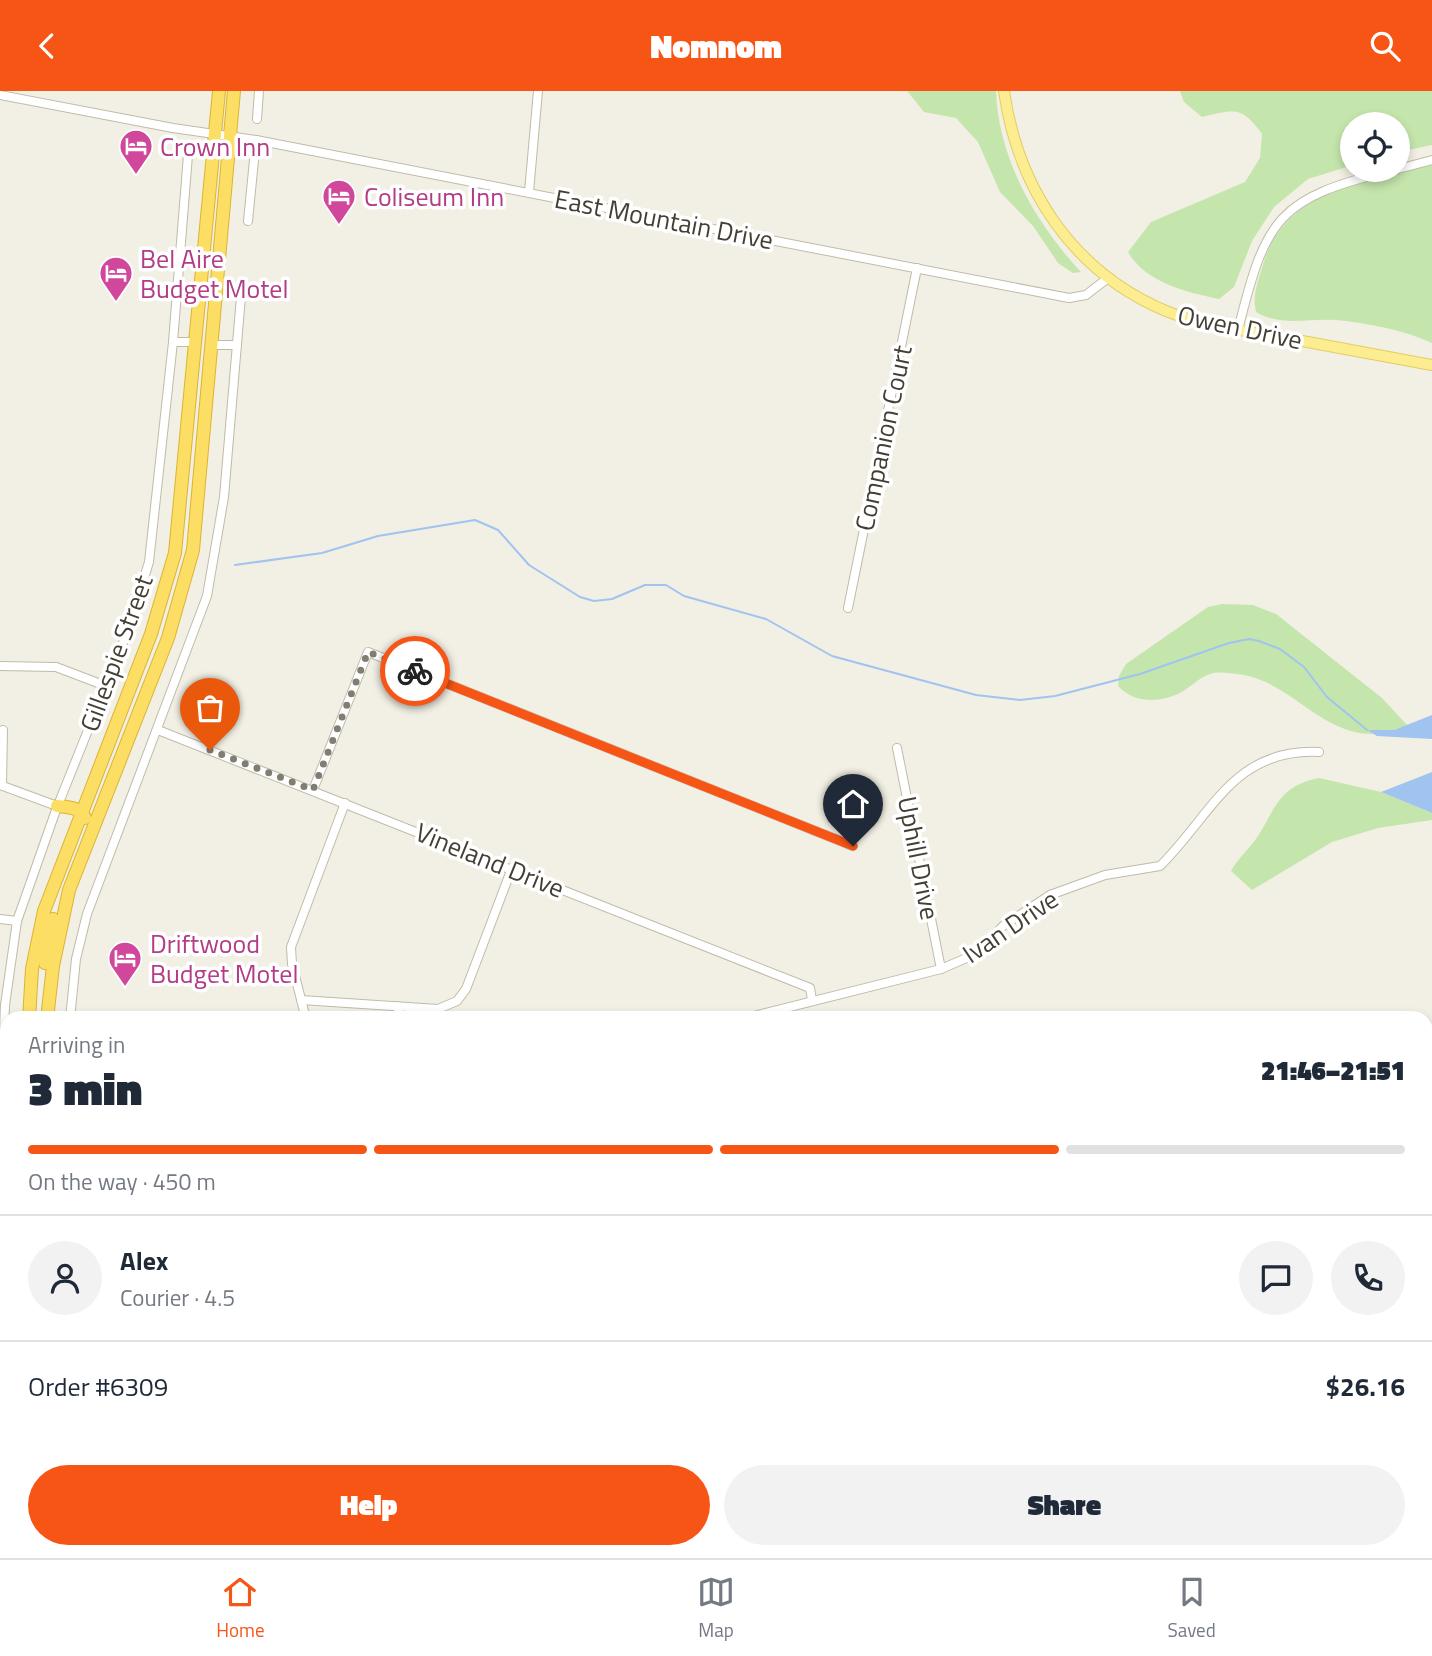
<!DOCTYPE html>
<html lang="en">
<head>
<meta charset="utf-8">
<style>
  :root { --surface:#fff; --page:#f2f2f3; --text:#1f2937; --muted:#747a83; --line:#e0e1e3; --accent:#f75515 }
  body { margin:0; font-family:"Titillium Web",sans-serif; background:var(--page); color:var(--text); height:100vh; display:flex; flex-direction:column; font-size:26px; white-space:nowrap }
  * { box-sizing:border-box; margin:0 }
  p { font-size:23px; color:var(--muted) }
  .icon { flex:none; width:38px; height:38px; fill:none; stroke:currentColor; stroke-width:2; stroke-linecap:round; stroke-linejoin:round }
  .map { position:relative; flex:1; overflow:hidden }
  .drawer { position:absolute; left:0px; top:920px; width:1433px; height:548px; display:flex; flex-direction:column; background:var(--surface); border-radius:21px 21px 0 0; box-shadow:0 4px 10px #0003 }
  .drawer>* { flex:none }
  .tools { position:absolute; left:1340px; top:21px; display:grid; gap:14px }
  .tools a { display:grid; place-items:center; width:70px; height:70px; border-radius:50%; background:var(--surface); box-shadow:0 4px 10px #0003; font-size:35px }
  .pin { position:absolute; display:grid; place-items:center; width:60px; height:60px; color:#fff; margin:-72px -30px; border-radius:50% 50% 50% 0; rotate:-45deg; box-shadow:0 0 7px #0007 }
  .pin .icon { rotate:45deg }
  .courier { position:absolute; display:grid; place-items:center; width:70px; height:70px; margin:-35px; border:5px solid #f75515; border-radius:50%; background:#fff; color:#222; box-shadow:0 2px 9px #0007 }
  .summary em { font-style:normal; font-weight:800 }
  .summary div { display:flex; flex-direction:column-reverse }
  .summary { display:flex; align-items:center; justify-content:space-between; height:119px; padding:0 28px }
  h1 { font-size:46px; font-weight:800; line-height:52px }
  .bar { display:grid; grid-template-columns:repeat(4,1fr); gap:10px 7px; align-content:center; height:84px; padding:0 28px }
  .bar i { height:9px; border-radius:5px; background:var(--line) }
  .bar .current { background:var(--accent) }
  .bar p { grid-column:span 4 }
  .line { display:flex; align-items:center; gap:18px; padding:0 28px; border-top:2px solid var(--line) }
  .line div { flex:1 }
  .round { display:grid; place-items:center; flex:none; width:74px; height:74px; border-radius:37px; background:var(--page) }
  .button { display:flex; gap:14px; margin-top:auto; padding:14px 28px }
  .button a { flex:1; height:80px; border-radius:42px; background:var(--accent); color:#fff; font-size:28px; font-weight:800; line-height:80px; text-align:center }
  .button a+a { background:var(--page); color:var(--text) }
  header { display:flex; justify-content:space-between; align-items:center; height:91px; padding:0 28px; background:var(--accent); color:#fff; font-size:32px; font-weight:800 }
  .dock { display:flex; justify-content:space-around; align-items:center; height:98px; border-top:2px solid var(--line); background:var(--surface); font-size:19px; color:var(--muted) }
  .dock a { display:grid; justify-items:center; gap:4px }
  .dock .current { color:var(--accent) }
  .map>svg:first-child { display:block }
  .green { fill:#c4e6ac }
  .water { fill:#a0c4ef }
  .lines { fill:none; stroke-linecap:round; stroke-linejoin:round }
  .stream { stroke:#a0c4ef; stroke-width:2 }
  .minor-casing { stroke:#c0bba9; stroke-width:10 }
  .major-casing { stroke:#e2cc62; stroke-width:12 }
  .highway-casing { stroke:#dbb434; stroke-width:14 }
  .minor { stroke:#fff; stroke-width:8 }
  .major { stroke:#fded91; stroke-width:10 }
  .highway { stroke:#fcde64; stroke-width:12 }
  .done { stroke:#807d72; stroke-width:7; stroke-dasharray:0 12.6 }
  .route { stroke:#f75515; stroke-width:9 }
  .labels { text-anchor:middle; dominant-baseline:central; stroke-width:7; stroke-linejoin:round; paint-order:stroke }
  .hotel-label { font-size:26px; fill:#b23c85; stroke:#fff; text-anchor:start }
  .street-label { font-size:26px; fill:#433f34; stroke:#fff }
</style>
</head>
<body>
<header><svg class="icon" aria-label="back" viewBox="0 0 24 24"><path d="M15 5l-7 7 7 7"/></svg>Nomnom<svg class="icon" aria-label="search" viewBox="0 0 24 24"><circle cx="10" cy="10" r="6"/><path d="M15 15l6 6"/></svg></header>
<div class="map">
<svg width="1432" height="1467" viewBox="0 0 1432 1467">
  <rect width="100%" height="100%" fill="#f2efe4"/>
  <!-- green -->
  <g class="green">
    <path d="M907 0H996C998 67 1036 133 1081 181L1073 182 1058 172 1033 135 1000 101 978 51 956 27 924 21Z"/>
    <path d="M1180 0H1432V54L1398 61V33H1353V74L1308 88 1274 116 1252 150 1234 196 1219 208C1186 201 1146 192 1128 161L1151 131 1245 91 1260 67 1262 43C1241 14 1234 19 1202 26L1184 11Z"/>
    <path d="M1432 73V252C1404 239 1367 232 1336 229 1308 227 1281 236 1256 221 1252 204 1258 190 1263 174 1284 99 1366 89 1432 73Z"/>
    <path d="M1222 513 1253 514 1276 523 1382 607 1407 634 1394 639H1369L1373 643C1319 643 1289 588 1237 583 1229 582 1218 580 1210 583 1198 587 1189 598 1178 603 1157 612 1134 612 1118 595L1119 585 1126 573 1208 516Z"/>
    <path d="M1319 687 1381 701 1432 722V729L1378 737 1332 751 1252 799 1231 780C1238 767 1250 757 1258 745 1277 714 1280 695 1319 687Z"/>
  </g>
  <!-- water -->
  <g class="water">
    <path d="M1432 624V648L1377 645 1367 639H1394Z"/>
    <path d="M1432 681V722L1381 701Z"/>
  </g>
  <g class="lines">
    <!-- stream -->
    <path class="stream" d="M235 474 322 462 378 445 475 429 498 439 529 474 580 506 594 510 612 508 645 494H666L684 505 766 528 832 565 976 604 1020 609 1055 605 1140 583 1229 552 1249 548 1259 550 1280 558 1304 576 1327 606 1367 639"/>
    <defs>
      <g id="minor">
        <path d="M0 4 173 37 256 49 1069 207 1086 204 1108 187"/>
        <path d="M257 28 259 0"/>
        <path d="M1398 78 1432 69"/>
        <path d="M529 101 538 0"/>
        <path d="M248 130 256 49"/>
        <path d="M1238 239C1266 126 1278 107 1393 79"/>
        <path d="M173 251H196"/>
        <path d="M212 254H237"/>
        <path d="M848 517 917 177"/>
        <path d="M0 575 56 576 106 595"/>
        <path d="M158 639 810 897 812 909"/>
        <path d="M897 657 941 878"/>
        <path d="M0 694 57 715"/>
        <path d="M2 694 3 639"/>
        <path d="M313 699 368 561 853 755"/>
        <path d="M0 828 17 830"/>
        <path d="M301 909 438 918 457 910 466 898 512 777"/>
        <path d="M397 915 401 928"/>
        <path d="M70 928 76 868 87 823 207 505 224 406 242 194"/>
        <path d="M306 928 292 873 291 856 345 712"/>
        <path d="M742 928 941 878 978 862 1003 835 1050 804 1105 784 1160 775C1212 724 1233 657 1319 661"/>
        <path d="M0 1050 5 914 17 830 56 719 127 542 149 471 173 251 188 64"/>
        <path d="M0 1098H7"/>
        <path d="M0 1108H7"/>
        <path d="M41 1467 42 1461"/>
      </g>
      <path id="major" d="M1004 0C1018 98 1073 181 1166 220 1200 234 1239 239 1275 245 1327 255 1380 264 1432 274"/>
      <g id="highway">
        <path d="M57 715C67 716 80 716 85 727"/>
        <path d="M45 872 53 828"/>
        <path d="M29 928 32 878 44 820 151 543 175 462 219 0"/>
        <path d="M47 928 53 875 69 799 168 547 193 459 234 0"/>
        <path d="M3 1467 7 1418"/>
        <path d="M19 1467V1461"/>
      </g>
    </defs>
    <!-- minor casing -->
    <use href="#minor" class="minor-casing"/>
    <!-- major casing -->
    <use href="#major" class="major-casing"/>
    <!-- highway casing -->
    <use href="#highway" class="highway-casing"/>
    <!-- minor -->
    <use href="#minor" class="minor"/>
    <!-- major -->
    <use href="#major" class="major"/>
    <!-- highway -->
    <use href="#highway" class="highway"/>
  </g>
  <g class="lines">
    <!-- done -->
    <path class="done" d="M210 659 313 699 368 561 415 580"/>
    <!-- route -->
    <path class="route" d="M415 580 853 755"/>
  </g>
  <!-- icons -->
  <defs>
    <symbol id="hotel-pin" viewBox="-11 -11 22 30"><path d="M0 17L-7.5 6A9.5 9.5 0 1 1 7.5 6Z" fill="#d1479c" stroke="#fff"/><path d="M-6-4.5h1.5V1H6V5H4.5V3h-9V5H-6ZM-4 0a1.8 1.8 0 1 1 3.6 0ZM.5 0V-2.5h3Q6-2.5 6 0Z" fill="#fff"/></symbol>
  </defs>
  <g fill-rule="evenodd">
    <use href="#hotel-pin" x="117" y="36" width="38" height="52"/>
    <use href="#hotel-pin" x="320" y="86" width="38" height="52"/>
    <use href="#hotel-pin" x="97" y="163" width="38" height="52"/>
    <use href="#hotel-pin" x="106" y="848" width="38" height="52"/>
  </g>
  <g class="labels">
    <!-- hotel labels -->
    <g class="hotel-label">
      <text x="160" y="55">Crown Inn</text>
      <text x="364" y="105">Coliseum Inn</text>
      <text x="140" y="167">Bel Aire<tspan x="140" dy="30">Budget Motel</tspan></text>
      <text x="150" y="852">Driftwood<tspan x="150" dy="30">Budget Motel</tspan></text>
    </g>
    <!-- street labels -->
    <g class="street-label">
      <text transform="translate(664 128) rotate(11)">East Mountain Drive</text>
      <text transform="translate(1240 236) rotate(12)">Owen Drive</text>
      <text transform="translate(883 347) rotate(-78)">Companion Court</text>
      <text transform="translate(116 562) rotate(-70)">Gillespie Street</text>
      <text transform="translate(919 767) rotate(79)">Uphill Drive</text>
      <text transform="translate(490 769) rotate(22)">Vineland Drive</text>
      <text transform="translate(1010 835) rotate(-34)">Ivan Drive</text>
    </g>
  </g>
</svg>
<div class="tools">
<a><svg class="icon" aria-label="locate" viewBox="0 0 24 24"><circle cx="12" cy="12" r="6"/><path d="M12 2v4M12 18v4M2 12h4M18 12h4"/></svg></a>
</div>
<div class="pin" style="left:210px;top:659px;background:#ea580c"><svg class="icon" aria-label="bag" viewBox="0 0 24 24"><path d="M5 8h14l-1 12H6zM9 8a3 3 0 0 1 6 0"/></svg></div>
<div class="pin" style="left:853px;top:755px;background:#1f2937"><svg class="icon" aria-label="home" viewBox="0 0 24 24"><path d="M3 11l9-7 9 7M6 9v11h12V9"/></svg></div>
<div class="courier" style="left:415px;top:580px"><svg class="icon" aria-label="bike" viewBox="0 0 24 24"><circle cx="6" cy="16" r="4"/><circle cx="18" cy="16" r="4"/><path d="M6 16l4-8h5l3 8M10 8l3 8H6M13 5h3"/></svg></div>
<section class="drawer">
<div class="summary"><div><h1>3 min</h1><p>Arriving in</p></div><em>21:46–21:51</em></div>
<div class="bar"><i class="current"></i><i class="current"></i><i class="current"></i><i></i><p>On the way · 450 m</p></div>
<div class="line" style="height:126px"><a class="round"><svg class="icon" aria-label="person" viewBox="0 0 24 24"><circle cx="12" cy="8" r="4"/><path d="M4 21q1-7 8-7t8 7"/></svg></a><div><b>Alex</b><p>Courier · 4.5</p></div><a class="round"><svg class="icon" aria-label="chat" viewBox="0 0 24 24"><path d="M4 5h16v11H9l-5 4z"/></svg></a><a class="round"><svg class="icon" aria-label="phone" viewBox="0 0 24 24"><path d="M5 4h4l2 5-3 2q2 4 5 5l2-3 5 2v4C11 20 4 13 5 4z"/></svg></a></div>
<div class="line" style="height:91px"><div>Order #6309</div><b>$26.16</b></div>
<div class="button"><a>Help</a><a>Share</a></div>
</section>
</div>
<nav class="dock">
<a class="current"><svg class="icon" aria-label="home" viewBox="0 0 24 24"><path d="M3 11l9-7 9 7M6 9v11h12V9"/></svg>Home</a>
<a><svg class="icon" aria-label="map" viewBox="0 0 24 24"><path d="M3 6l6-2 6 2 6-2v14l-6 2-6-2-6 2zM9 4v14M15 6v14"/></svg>Map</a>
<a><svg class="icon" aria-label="saved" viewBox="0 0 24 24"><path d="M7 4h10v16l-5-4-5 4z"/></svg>Saved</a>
</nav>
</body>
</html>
